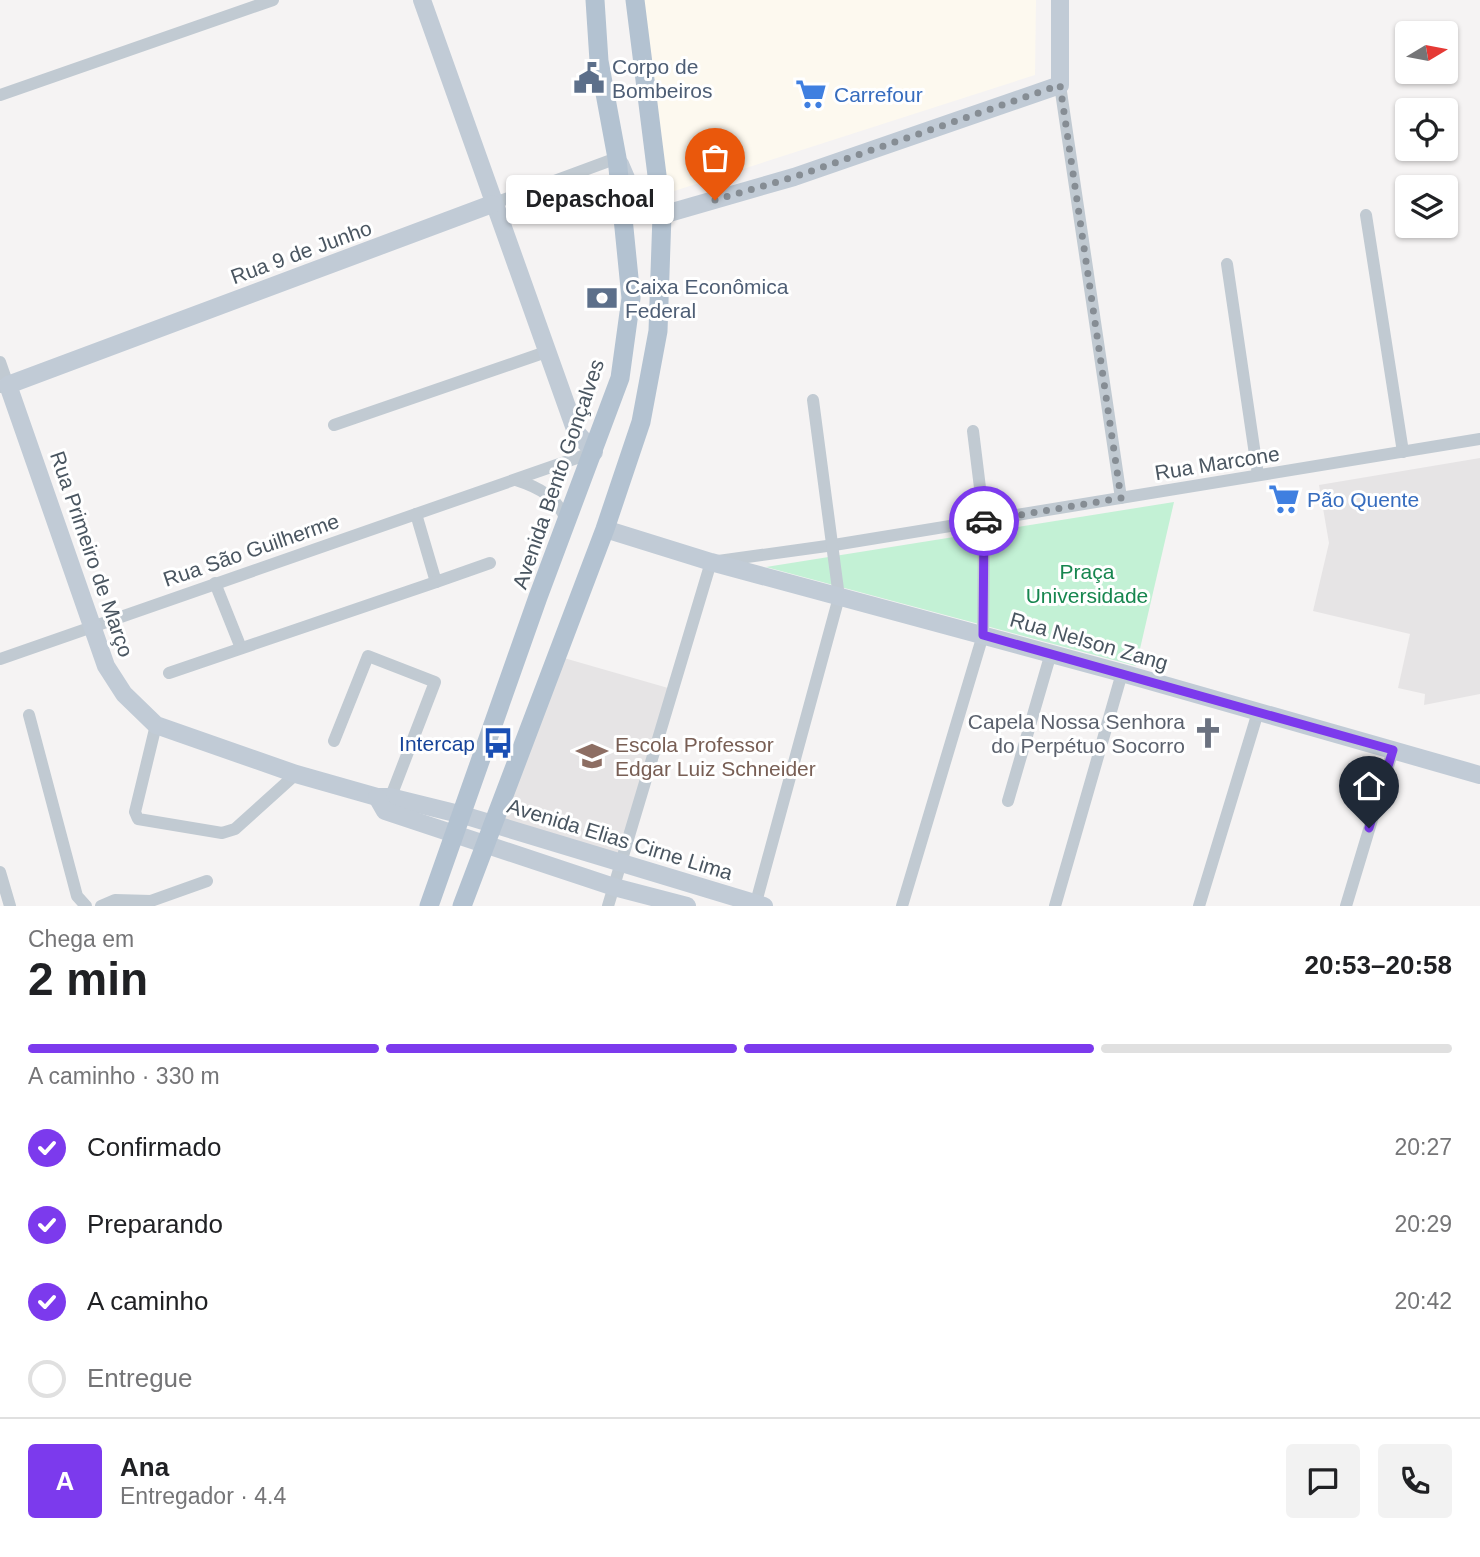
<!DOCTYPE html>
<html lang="pt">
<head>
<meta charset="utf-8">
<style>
  :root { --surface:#fff; --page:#f2f2f2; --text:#202124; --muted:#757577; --line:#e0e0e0; --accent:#7c3aed }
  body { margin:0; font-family:Arial,sans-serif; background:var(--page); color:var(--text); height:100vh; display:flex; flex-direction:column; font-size:26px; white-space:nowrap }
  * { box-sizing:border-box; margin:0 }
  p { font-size:23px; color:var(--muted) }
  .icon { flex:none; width:38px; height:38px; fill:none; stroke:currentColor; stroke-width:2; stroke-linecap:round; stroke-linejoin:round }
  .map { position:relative; height:906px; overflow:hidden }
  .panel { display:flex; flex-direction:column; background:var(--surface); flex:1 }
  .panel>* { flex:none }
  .needle { width:46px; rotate:80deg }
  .fabs { position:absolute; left:1395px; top:21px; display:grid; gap:14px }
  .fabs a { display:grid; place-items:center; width:63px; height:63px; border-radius:7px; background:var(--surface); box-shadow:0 2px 5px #0004; font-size:35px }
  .pin { position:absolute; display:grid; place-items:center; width:60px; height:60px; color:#fff; margin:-72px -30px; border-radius:50% 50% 50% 0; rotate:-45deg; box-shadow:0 0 7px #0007 }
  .pin .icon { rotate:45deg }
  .courier { position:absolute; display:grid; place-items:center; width:70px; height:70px; margin:-35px; border:5px solid #7c3aed; border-radius:50%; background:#fff; color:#222; box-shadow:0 2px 9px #0007 }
  .bubble { position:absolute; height:49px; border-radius:7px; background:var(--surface); box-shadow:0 2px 5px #0004; font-size:23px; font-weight:700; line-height:49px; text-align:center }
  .summary em { font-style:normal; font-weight:700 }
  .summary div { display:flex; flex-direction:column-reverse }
  .summary { display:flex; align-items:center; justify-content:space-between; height:119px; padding:0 28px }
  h1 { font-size:46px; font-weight:700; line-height:52px }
  .bar { display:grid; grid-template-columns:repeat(4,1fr); gap:10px 7px; align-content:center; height:84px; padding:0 28px }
  .bar i { height:9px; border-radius:5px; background:var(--line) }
  .bar .selected { background:var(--accent) }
  .bar p { grid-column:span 4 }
  .line { display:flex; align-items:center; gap:18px; padding:0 28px; border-top:2px solid var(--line) }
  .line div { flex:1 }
  .round { display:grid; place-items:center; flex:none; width:74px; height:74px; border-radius:7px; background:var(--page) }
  ol { padding:0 28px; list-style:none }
  li { display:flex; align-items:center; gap:21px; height:77px }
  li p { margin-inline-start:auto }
  li .icon { padding:7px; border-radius:50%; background:var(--accent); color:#fff; stroke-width:4 }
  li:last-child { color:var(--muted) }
  li i { width:38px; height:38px; border:4px solid var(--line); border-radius:50% }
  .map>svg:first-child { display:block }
  .commercial { fill:#fdf9ef }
  .education { fill:#e6e4e5 }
  .green { fill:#c3f1d5 }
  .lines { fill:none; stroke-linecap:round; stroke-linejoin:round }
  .street { stroke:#c1cad2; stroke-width:12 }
  .secondary { stroke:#c1cbd6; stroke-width:18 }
  .primary { stroke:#b3c2d1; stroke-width:19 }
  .done { stroke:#868d94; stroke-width:7; stroke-dasharray:0 12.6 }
  .route { stroke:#7c3aed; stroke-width:9 }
  .labels { text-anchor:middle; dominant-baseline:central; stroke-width:6; stroke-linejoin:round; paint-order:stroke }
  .service-label { font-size:21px; fill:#4e5e75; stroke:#fff; text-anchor:start }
  .shop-label { font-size:21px; fill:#366cbe; stroke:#fff; text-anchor:start }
  .street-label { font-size:21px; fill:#4a5661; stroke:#fff }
  .park-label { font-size:21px; fill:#17864f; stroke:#fff }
  .worship-label { font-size:21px; fill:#5b616d; stroke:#fff; text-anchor:end }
  .transit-label { font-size:21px; fill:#164399; stroke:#fff; text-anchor:end }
  .education-label { font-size:21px; fill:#785e54; stroke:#fff; text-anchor:start }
</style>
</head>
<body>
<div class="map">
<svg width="1480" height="906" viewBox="0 0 1480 906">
  <rect width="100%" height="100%" fill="#f5f3f3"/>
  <!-- commercial -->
  <path class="commercial" d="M639 0H1036L1035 75 668 193Z"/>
  <!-- education -->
  <g class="education">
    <path d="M1480 458V694L1424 705 1425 694 1398 688 1410 634 1313 611 1329 543 1319 485Z"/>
    <path d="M564 658 675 690 628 857 504 821Z"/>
  </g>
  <!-- green -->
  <path class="green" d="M1174 502 1136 666 766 567Z"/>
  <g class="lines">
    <!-- street -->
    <g class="street">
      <path d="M1060 85 1121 498"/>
      <path d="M0 95 273 0"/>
      <path d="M492 204 617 158"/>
      <path d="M1366 215 1403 452"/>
      <path d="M1227 264 1258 475"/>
      <path d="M0 362 8 385 1 387"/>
      <path d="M334 425 546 352"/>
      <path d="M516 480C541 488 556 497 567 521"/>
      <path d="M416 514 436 582 490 563"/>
      <path d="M215 583 241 648"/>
      <path d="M0 659 594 452"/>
      <path d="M169 673 436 582"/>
      <path d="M29 715 77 896 86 906"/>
      <path d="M156 725 135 812 138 819 222 833 235 829 296 774"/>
      <path d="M334 741 368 656 435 682 388 804"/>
      <path d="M1008 801 1051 653"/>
      <path d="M0 872 10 906"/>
      <path d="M101 906 115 900 151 901 207 881"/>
      <path d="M608 906 711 562 834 545 1480 439"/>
      <path d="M755 906 839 597 813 400"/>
      <path d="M902 906 983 635 984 520 973 431"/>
      <path d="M1055 906 1122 673"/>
      <path d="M1199 906 1258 712"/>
      <path d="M1346 906 1393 750"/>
    </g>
    <!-- secondary -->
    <g class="secondary">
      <path d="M422 0 576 432 594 452"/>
      <path d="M620 164C629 185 637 211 662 215L794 177 1060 85V0"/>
      <path d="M492 204 8 385 106 666 124 694 156 725 296 774 377 797H390L463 815 764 906"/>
      <path d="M605 529 711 562 1122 673 1480 775"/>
      <path d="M377 797 385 811 614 887 687 906"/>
    </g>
    <!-- primary -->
    <g class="primary">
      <path d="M429 906 538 597 620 378 631 298 617 158 599 61 595 0"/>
      <path d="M462 906 605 529 641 422 658 331 662 215 635 0"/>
    </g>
  </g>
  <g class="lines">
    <!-- done -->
    <path class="done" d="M715 200 794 177 1060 85 1121 498 984 521"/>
    <!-- route -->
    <path class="route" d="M984 521 983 635 1393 750 1369 828"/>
  </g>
  <!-- icons -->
  <defs>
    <symbol id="civic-bare" viewBox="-9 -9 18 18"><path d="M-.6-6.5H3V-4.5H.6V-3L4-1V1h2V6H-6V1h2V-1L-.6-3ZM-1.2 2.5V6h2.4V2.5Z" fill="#5c6f8a" stroke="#fff" stroke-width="2.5" paint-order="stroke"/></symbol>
    <symbol id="supermarket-bare" viewBox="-9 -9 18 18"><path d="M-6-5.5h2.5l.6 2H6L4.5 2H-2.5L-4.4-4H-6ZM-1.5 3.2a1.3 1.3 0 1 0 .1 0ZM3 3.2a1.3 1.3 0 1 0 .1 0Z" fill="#3f7fe0" stroke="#fff" stroke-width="2.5" paint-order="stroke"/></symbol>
    <symbol id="bank-bare" viewBox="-9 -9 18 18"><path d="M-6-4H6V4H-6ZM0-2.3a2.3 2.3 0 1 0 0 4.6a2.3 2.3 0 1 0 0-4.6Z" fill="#5c6f8a" stroke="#fff" stroke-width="2.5" paint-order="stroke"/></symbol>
    <symbol id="church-bare" viewBox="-9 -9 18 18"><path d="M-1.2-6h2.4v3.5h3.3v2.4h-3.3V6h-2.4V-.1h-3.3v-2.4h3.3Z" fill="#6b7280" stroke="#fff" stroke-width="2.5" paint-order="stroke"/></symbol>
    <symbol id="bus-bare" viewBox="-9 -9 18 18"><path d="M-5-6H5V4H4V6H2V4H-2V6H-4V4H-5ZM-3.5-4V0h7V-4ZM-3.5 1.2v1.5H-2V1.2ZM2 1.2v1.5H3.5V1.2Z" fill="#1a4fb4" stroke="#fff" stroke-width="2.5" paint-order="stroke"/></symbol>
    <symbol id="school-bare" viewBox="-9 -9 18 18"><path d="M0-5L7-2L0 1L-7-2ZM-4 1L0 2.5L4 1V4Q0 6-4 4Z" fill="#8d6e63" stroke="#fff" stroke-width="2.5" paint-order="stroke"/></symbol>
  </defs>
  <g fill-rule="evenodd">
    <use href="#civic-bare" x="567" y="56" width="44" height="44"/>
    <use href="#supermarket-bare" x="789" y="72" width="44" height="44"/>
    <use href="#bank-bare" x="580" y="276" width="44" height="44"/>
    <use href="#supermarket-bare" x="1262" y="477" width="44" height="44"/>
    <use href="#church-bare" x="1186" y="711" width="44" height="44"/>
    <use href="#bus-bare" x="476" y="721" width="44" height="44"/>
    <use href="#school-bare" x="570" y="734" width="44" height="44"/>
  </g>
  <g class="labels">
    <!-- service labels -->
    <g class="service-label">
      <text x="612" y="66">Corpo de<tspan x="612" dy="24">Bombeiros</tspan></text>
      <text x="625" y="286">Caixa Econômica<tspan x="625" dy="24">Federal</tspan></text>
    </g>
    <!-- shop labels -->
    <g class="shop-label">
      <text x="834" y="94">Carrefour</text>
      <text x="1307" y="499">Pão Quente</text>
    </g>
    <!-- street labels -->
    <g class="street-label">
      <text transform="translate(301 252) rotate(-20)">Rua 9 de Junho</text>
      <text transform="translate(1217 463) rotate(-9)">Rua Marcone</text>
      <text transform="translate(558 474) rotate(-71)">Avenida Bento Gonçalves</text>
      <text transform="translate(251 550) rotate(-19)">Rua São Guilherme</text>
      <text transform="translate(92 554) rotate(71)">Rua Primeiro de Março</text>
      <text transform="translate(1089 641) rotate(16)">Rua Nelson Zang</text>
      <text transform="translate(620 839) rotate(17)">Avenida Elias Cirne Lima</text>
    </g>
    <!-- park labels -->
    <g class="park-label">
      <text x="1087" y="571">Praça<tspan x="1087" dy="24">Universidade</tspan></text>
    </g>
    <!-- worship labels -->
    <g class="worship-label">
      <text x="1185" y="721">Capela Nossa Senhora<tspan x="1185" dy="24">do Perpétuo Socorro</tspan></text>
    </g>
    <!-- transit labels -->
    <g class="transit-label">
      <text x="475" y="743">Intercap</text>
    </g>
    <!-- education labels -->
    <g class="education-label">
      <text x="615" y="744">Escola Professor<tspan x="615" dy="24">Edgar Luiz Schneider</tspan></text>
    </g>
  </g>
</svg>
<div class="fabs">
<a><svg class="needle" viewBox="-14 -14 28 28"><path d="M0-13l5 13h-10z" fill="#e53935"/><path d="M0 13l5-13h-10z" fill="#757577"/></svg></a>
<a><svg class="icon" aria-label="locate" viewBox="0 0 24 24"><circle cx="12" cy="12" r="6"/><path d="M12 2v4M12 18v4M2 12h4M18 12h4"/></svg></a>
<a><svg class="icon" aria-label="layers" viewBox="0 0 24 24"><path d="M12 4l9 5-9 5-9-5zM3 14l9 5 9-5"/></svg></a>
</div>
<div class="pin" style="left:715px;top:200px;background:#ea580c"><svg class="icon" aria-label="bag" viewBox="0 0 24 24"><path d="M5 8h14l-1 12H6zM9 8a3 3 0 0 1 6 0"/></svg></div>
<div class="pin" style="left:1369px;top:828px;background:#1f2937"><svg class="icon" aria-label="home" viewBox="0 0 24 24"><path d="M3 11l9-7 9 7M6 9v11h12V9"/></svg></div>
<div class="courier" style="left:984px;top:521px"><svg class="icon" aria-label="car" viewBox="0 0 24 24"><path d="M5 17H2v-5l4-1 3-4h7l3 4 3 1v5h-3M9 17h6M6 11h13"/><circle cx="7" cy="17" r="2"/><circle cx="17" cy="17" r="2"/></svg></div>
<div class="bubble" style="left:506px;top:175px;width:168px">Depaschoal</div>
</div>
<section class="panel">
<div class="summary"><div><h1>2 min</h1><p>Chega em</p></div><em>20:53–20:58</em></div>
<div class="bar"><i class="selected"></i><i class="selected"></i><i class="selected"></i><i></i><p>A caminho · 330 m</p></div>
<ol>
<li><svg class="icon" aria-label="check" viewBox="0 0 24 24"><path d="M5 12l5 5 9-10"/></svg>Confirmado<p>20:27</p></li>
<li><svg class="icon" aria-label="check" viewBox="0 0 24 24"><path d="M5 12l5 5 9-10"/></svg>Preparando<p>20:29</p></li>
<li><svg class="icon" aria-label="check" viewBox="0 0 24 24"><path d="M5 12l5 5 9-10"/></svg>A caminho<p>20:42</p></li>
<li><i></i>Entregue</li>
</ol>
<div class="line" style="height:126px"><b class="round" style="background:var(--accent);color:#fff">A</b><div><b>Ana</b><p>Entregador · 4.4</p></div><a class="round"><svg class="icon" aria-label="chat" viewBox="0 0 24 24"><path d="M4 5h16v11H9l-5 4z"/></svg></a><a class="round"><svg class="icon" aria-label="phone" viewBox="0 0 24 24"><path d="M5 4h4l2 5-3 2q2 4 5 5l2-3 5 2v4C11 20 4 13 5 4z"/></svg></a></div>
</section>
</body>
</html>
